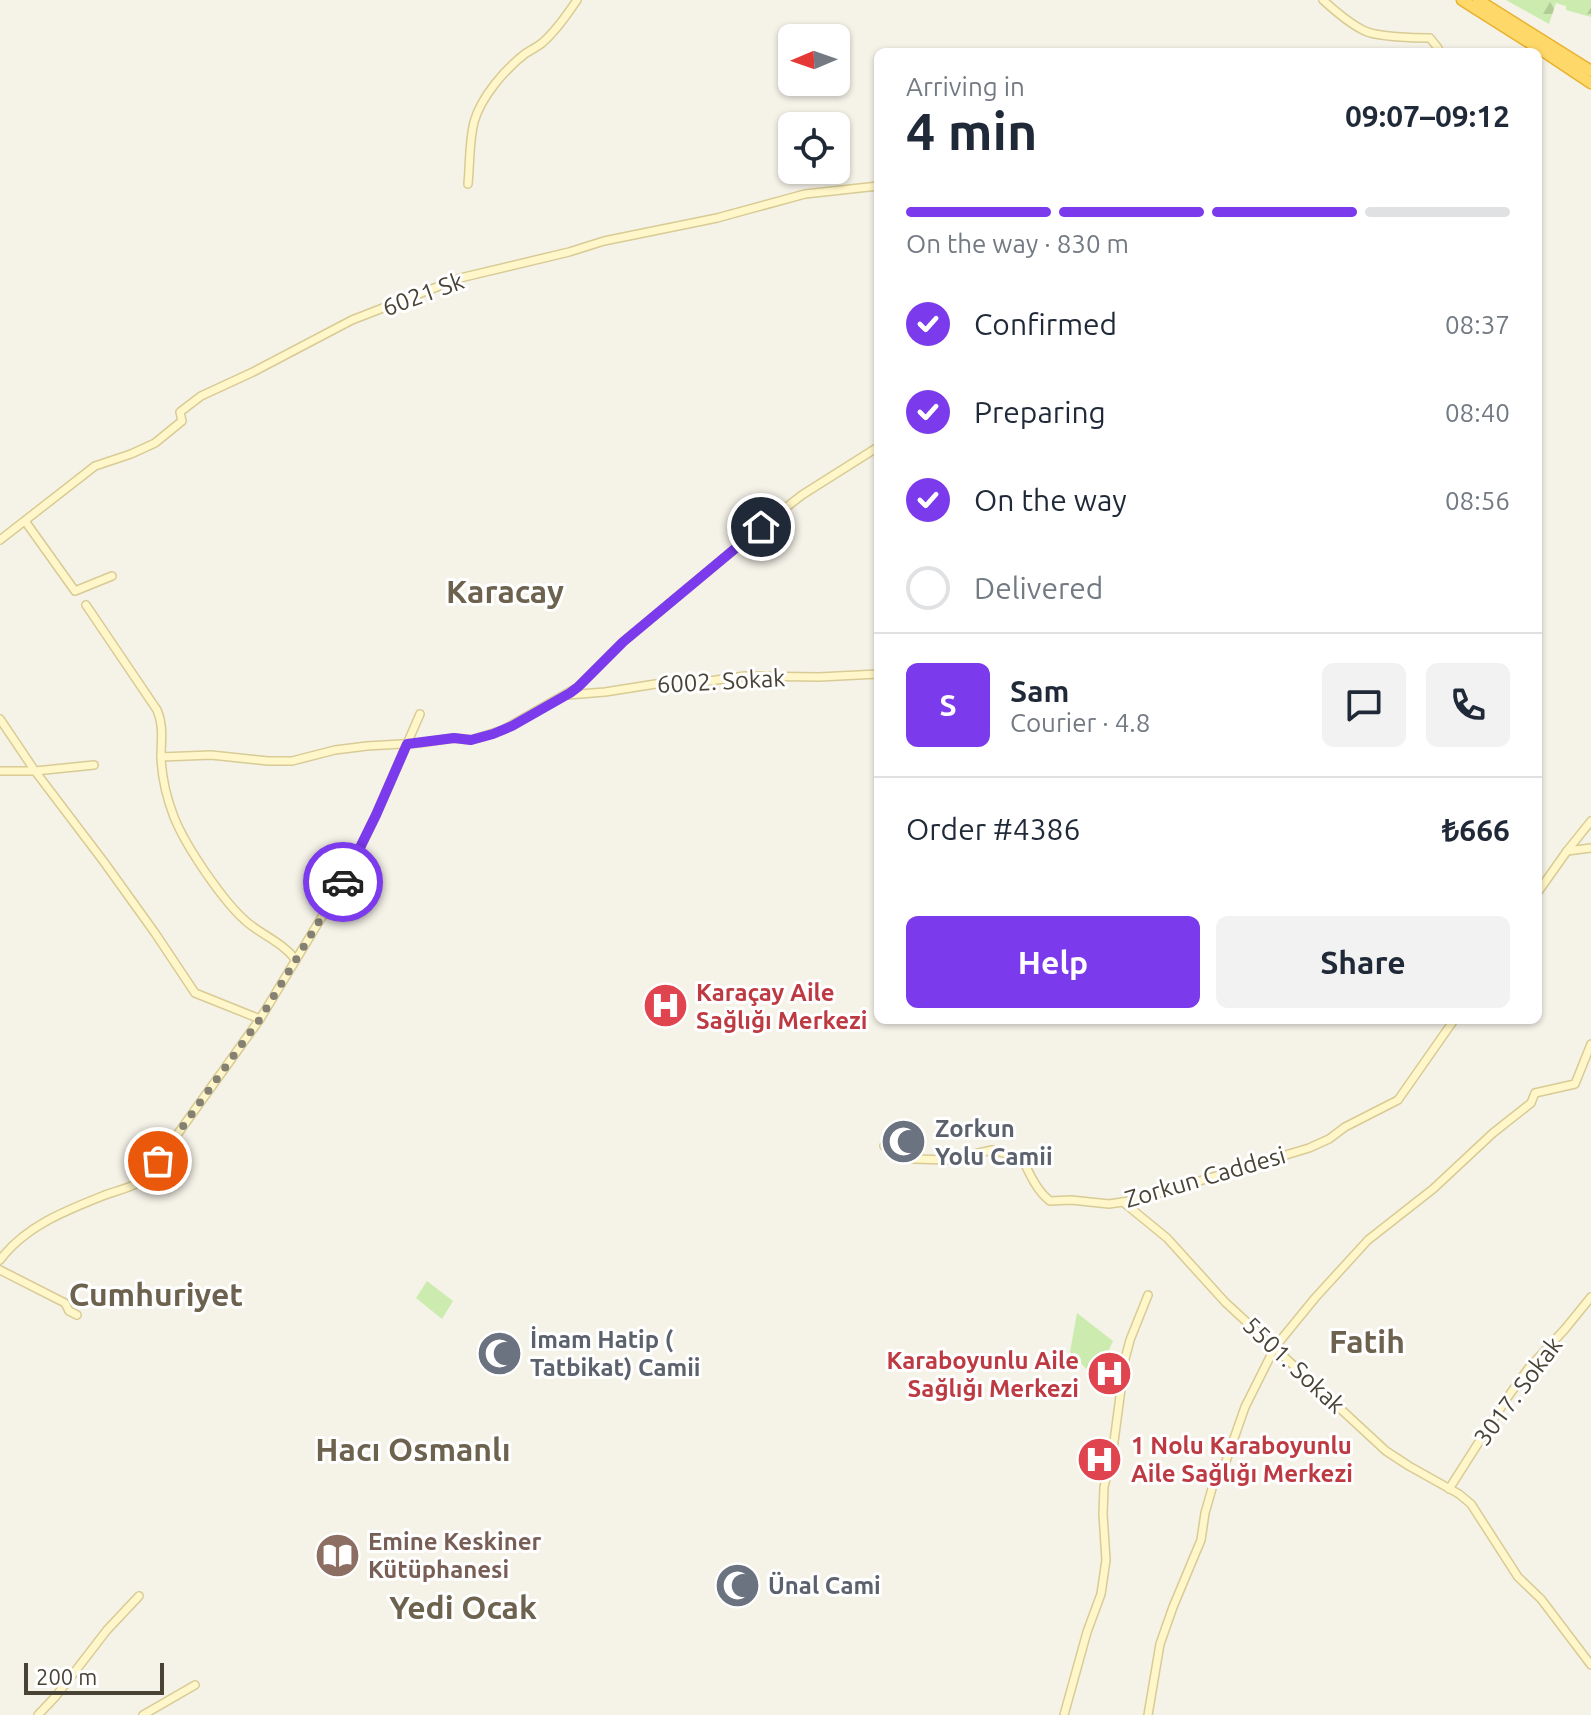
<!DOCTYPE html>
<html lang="en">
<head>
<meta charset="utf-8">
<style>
  :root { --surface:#fff; --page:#f2f2f3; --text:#1f2937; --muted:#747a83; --line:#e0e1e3; --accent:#7c3aed }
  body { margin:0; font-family:Ubuntu,sans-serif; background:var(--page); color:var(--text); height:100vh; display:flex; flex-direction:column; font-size:30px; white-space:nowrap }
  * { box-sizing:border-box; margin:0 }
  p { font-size:26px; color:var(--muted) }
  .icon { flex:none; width:44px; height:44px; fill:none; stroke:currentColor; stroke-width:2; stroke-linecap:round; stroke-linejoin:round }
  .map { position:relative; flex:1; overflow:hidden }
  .details { position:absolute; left:874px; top:48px; width:668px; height:976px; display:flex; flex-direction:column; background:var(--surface); border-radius:12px; box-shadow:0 2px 6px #0004 }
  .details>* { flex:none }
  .needle { width:52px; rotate:268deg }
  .tools { position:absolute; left:778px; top:24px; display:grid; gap:16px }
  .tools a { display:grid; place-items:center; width:72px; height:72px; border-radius:12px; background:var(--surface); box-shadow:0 2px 6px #0004; font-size:40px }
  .scale { position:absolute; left:24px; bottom:20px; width:140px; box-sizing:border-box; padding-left:8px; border:4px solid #494336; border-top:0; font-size:22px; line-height:28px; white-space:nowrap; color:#494336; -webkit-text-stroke:6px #fff; paint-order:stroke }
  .pin { position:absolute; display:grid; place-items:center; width:68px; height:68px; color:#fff; margin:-34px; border:4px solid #fff; border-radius:50%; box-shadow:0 2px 8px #0007 }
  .courier { position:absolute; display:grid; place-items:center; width:80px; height:80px; margin:-40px; border:6px solid #7c3aed; border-radius:50%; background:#fff; color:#222; box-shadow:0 2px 10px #0007 }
  .summary em { font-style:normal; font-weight:600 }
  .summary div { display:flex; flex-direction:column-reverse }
  .summary { display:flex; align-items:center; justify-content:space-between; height:136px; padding:0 32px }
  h1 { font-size:52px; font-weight:600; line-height:60px }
  .bar { display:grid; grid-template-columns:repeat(4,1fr); gap:12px 8px; align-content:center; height:96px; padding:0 32px }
  .bar i { height:10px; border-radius:6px; background:var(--line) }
  .bar .on { background:var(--accent) }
  .bar p { grid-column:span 4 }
  .line { display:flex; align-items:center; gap:20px; padding:0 32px; border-top:2px solid var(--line) }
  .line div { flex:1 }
  .round { display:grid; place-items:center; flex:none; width:84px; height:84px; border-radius:12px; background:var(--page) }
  ol { padding:0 32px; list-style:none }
  li { display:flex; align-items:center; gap:24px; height:88px }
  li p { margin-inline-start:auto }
  li .icon { padding:8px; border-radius:50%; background:var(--accent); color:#fff; stroke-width:4 }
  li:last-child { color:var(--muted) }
  li i { width:44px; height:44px; border:4px solid var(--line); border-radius:50% }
  .cta { display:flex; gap:16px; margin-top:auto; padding:16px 32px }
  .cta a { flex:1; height:92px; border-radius:12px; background:var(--accent); color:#fff; font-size:32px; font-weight:600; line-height:92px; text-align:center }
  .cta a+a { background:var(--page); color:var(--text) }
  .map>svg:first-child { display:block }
  .forest { fill:url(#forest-firs) }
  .green { fill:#ccecaf }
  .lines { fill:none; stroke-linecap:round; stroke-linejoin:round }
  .secondary-casing { stroke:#d8cb95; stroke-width:10 }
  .highway-casing { stroke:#e9b22f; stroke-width:13 }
  .secondary { stroke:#fff6c9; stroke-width:7 }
  .highway { stroke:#ffd86a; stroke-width:10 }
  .done { stroke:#858074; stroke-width:8; stroke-dasharray:0 14.4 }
  .route { stroke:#7c3aed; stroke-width:10 }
  .labels { text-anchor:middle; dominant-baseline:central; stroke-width:6; stroke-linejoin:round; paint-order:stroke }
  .street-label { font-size:24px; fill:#494336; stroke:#fff }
  .health-label { font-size:24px; font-weight:bold; fill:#be3a42; stroke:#fff; text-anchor:start }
  .worship-label { font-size:24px; font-weight:bold; fill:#5b616d; stroke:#fff; text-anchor:start }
  .education-label { font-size:24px; font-weight:bold; fill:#785e54; stroke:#fff; text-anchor:start }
  .district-label { font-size:32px; font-weight:bold; fill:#6d624d; stroke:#fff }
</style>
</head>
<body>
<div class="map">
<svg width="1591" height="1715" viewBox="0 0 1591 1715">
  <defs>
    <pattern id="forest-firs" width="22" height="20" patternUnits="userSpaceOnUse" patternTransform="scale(2)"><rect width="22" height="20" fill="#ccecaf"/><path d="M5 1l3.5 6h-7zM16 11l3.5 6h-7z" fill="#b1cc97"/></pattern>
  </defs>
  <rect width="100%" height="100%" fill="#f5f2e8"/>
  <!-- forest -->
  <path class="forest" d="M1506 0H1591V17L1566 10V6L1556 3 1549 24Z"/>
  <!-- green -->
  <g class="green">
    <path d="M427 1281 453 1301 442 1319 416 1298Z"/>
    <path d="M1077 1313 1113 1341 1096 1379 1070 1352Z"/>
  </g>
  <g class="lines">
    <defs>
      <g id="secondary">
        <path d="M1323 0C1335 11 1350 24 1365 31 1378 37 1415 38 1430 38L1438 48"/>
        <path d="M468 184C470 164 469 142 474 122 481 97 505 69 526 53 531 50 537 47 542 43 556 31 567 15 577 0"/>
        <path d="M25 521 75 591 112 576"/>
        <path d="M0 540 95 466 131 454 155 443 182 421 180 412 201 396 253 372 352 320 460 278 569 252 604 241 717 218 805 194 878 186"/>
        <path d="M86 605 157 710C164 726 161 740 161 758 162 778 167 799 174 817 186 847 224 903 248 923 264 936 283 943 296 960"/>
        <path d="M567 695 605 692 662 683H695L745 676 819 677 878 674"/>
        <path d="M0 719 35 771 104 862 155 933 195 993 260 1019"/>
        <path d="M161 757 211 755 268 761H292L335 750 367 746 419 743 454 738 471 740 503 730 578 687 623 642 761 527 802 495 878 447"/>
        <path d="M0 771H35L94 765"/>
        <path d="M1567 851 1591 848"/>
        <path d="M1538 892 1567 851 1591 821"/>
        <path d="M884 1146 900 1155 914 1159 948 1160 992 1150 1022 1158C1029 1173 1037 1191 1050 1201L1071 1200 1109 1204 1136 1200 1309 1148 1329 1139 1345 1127 1398 1100 1454 1020"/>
        <path d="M1123 1202 1167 1238 1225 1302 1386 1451 1409 1466 1459 1494 1471 1504 1518 1577 1541 1599 1591 1665"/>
        <path d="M0 1260C25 1226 67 1210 105 1195 119 1190 139 1186 149 1174L260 1019 346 877 376 815 420 714"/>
        <path d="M0 1270 65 1303 69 1311 77 1315"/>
        <path d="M1449 1489 1507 1398 1528 1369 1565 1329 1591 1297"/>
        <path d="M38 1715 56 1696 107 1630 139 1596"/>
        <path d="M143 1715 195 1685"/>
        <path d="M1064 1715 1087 1632 1101 1594 1106 1560 1103 1514 1104 1487 1113 1449 1125 1359 1130 1340 1148 1295"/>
        <path d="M1148 1715 1160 1644 1173 1607 1201 1540 1205 1513 1213 1485 1225 1464 1245 1407 1275 1347 1315 1298 1368 1240 1433 1189 1493 1133 1531 1103 1535 1093 1575 1084 1591 1044"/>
      </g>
      <g id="highway">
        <path d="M1462 0 1549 55 1591 83"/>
        <path d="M1478 0 1591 71"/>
      </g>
    </defs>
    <!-- secondary casing -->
    <use href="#secondary" class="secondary-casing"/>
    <!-- highway casing -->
    <use href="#highway" class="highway-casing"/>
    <!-- secondary -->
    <use href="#secondary" class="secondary"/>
    <!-- highway -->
    <use href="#highway" class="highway"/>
  </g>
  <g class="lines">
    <!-- done -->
    <path class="done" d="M158 1161 260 1019 343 882"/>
    <!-- route -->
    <path class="route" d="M343 882 376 815 407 744 454 738 471 740 493 734 512 726 570 693 578 687 623 642 761 527"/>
  </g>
  <!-- icons -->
  <defs>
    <symbol id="hospital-disc" viewBox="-11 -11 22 22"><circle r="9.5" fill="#e0444e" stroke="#fff"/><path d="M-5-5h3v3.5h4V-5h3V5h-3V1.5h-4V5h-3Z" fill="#fff"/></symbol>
    <symbol id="mosque-disc" viewBox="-11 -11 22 22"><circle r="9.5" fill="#6b7280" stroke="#fff"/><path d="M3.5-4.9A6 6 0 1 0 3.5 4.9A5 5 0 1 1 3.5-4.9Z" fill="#fff"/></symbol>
    <symbol id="library-disc" viewBox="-11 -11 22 22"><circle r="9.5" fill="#8d6e63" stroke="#fff"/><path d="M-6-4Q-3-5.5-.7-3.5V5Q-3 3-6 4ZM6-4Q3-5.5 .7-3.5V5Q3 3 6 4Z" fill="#fff"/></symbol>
  </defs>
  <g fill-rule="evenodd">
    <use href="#hospital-disc" x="640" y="980" width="51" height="51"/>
    <use href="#mosque-disc" x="878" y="1116" width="51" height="51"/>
    <use href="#mosque-disc" x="474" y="1328" width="51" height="51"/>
    <use href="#hospital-disc" x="1084" y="1348" width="51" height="51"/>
    <use href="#hospital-disc" x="1074" y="1434" width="51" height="51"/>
    <use href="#library-disc" x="312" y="1530" width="51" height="51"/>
    <use href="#mosque-disc" x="712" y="1560" width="51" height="51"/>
  </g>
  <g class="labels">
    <!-- street labels -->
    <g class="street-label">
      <text transform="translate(423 294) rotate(-20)">6021 Sk</text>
      <text transform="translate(721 681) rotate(-3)">6002. Sokak</text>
      <text transform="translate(1205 1177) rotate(-16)">Zorkun Caddesi</text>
      <text transform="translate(1294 1365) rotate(43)">5501. Sokak</text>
      <text transform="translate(1518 1391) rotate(-53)">3017. Sokak</text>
    </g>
    <!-- health labels -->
    <g class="health-label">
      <text x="696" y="992">Karaçay Aile<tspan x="696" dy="28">Sağlığı Merkezi</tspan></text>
      <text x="1079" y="1360" text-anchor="end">Karaboyunlu Aile<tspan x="1079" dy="28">Sağlığı Merkezi</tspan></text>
      <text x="1131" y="1445">1 Nolu Karaboyunlu<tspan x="1131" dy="28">Aile Sağlığı Merkezi</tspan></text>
    </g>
    <!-- worship labels -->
    <g class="worship-label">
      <text x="935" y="1128">Zorkun<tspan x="935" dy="28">Yolu Camii</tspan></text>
      <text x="530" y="1339">İmam Hatip (<tspan x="530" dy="28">Tatbikat) Camii</tspan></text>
      <text x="768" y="1585">Ünal Cami</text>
    </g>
    <!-- education labels -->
    <g class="education-label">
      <text x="368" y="1541">Emine Keskiner<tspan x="368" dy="28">Kütüphanesi</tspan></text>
    </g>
    <!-- district labels -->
    <g class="district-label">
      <text x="505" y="591">Karacay</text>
      <text x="156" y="1294">Cumhuriyet</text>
      <text x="1367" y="1341">Fatih</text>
      <text x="413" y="1449">Hacı Osmanlı</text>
      <text x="463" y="1607">Yedi Ocak</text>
    </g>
  </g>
</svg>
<div class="tools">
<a><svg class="needle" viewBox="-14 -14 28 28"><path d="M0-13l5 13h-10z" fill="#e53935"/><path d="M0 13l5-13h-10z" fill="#747a83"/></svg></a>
<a><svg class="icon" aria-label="locate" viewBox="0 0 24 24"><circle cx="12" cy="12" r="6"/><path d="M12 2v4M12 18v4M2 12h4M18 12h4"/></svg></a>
</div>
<div class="scale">200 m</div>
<div class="pin" style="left:158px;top:1161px;background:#ea580c"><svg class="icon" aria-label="bag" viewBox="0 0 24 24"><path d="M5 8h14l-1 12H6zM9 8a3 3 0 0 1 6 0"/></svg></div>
<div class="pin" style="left:761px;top:527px;background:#1f2937"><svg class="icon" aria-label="home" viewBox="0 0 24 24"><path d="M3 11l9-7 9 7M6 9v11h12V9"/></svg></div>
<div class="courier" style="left:343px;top:882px"><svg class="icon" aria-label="car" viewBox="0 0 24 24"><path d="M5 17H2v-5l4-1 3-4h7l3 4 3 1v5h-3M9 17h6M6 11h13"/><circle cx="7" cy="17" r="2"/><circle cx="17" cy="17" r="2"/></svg></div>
<section class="details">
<div class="summary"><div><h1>4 min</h1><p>Arriving in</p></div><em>09:07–09:12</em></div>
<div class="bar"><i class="on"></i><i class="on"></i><i class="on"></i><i></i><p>On the way · 830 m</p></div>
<ol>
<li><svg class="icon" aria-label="check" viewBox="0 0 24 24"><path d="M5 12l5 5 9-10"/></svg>Confirmed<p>08:37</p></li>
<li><svg class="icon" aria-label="check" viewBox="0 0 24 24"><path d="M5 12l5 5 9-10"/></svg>Preparing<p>08:40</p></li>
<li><svg class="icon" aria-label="check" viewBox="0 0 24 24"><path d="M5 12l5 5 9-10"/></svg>On the way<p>08:56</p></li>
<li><i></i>Delivered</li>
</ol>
<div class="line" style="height:144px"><b class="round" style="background:var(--accent);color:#fff">S</b><div><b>Sam</b><p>Courier · 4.8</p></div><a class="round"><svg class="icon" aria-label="chat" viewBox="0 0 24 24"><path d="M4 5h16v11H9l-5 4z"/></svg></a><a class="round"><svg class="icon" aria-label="phone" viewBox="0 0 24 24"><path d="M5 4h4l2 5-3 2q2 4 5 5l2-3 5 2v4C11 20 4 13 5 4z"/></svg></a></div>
<div class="line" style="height:104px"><div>Order #4386</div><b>₺666</b></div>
<div class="cta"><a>Help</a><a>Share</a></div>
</section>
</div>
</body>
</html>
